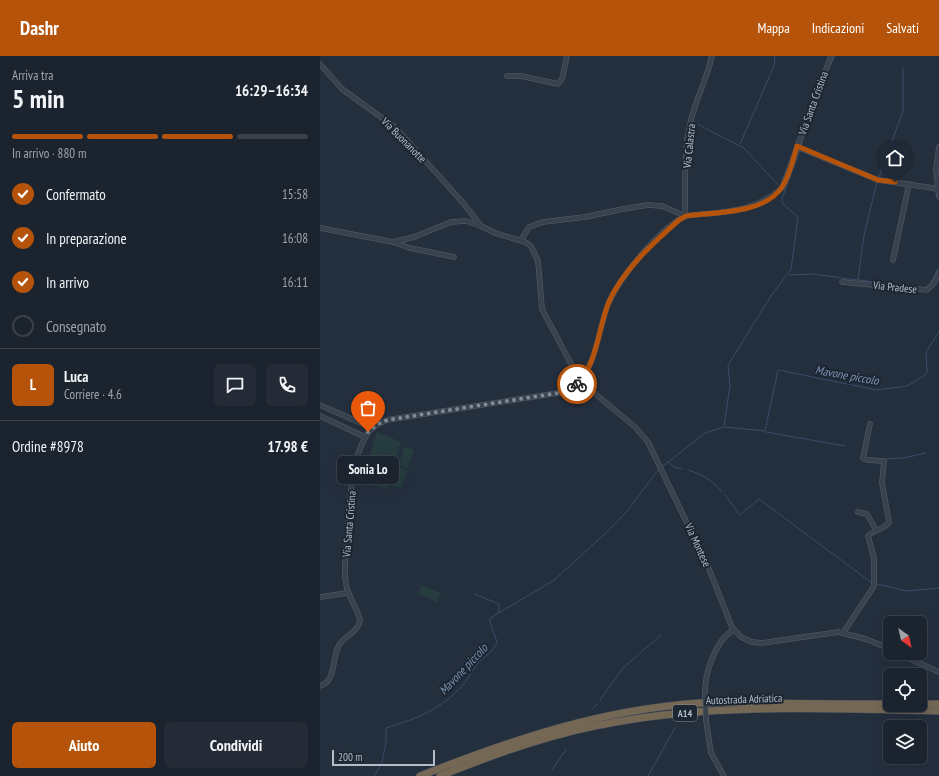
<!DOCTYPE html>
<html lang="it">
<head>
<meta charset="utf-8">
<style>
  :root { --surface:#1b232e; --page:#242b36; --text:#f1f3f6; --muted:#a0a4aa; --line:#39404a; --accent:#b45309 }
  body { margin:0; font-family:"PT Sans Narrow",sans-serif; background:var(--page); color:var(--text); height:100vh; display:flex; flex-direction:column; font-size:15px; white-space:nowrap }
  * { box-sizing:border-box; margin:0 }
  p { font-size:13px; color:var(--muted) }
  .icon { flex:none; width:22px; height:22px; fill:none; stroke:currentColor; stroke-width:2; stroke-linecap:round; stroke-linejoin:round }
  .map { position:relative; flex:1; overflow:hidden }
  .side { display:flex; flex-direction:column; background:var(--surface); width:320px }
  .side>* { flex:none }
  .needle { width:26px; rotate:146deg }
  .tools { position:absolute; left:563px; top:560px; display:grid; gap:8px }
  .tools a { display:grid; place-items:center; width:44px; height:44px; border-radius:6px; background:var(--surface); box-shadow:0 4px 16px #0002,0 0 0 1px var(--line); font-size:20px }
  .scale { position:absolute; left:12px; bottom:10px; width:103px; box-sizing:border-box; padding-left:4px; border:2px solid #b4bcc9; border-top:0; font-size:11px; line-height:14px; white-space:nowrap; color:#b4bcc9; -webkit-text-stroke:3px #1d2633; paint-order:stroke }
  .pin { position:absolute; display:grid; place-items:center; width:34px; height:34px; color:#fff; margin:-41px -17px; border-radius:50% 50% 50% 0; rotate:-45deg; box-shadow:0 0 4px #0007 }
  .pin .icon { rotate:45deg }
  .courier { position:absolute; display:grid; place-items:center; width:40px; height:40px; margin:-20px; border:3px solid #b45309; border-radius:50%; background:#fff; color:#222; box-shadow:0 1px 5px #0007 }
  .bubble { position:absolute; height:28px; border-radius:6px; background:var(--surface); box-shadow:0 4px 16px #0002,0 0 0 1px var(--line); font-size:13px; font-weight:700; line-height:28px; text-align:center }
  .headline em { font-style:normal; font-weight:700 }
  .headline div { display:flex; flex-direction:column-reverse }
  .headline { display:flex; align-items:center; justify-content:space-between; height:68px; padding:0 12px }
  h1 { font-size:26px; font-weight:700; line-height:30px }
  .bar { display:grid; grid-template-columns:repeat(4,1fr); gap:6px 4px; align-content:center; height:48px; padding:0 12px }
  .bar i { height:5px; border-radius:3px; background:var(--line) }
  .bar .current { background:var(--accent) }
  .bar p { grid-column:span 4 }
  .line { display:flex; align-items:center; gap:10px; padding:0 12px; border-top:1px solid var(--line) }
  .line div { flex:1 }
  .round { display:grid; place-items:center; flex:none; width:42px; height:42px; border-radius:6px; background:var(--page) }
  ol { padding:0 12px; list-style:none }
  li { display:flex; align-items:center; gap:12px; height:44px }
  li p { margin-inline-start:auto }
  li .icon { padding:4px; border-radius:50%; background:var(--accent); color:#fff; stroke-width:4 }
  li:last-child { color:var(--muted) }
  li i { width:22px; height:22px; border:2px solid var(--line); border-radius:50% }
  .cta { display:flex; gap:8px; margin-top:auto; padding:8px 12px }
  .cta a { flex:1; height:46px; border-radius:6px; background:var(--accent); color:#fff; font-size:16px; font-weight:700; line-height:46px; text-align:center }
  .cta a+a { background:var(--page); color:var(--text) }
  header { display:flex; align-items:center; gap:24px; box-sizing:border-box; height:56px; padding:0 20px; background:var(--accent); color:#fff }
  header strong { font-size:19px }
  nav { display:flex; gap:22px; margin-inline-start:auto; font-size:14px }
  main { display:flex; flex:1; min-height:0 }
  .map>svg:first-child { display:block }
  .green { fill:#263c3f }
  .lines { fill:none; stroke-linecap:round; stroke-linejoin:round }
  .stream { stroke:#394c67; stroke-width:1 }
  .minor-casing { stroke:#565f6c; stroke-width:5.5 }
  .highway-casing { stroke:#434c59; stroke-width:8 }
  .minor { stroke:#38414e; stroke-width:4.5 }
  .highway { stroke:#746855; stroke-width:7 }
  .minor-bridge-casing { stroke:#565f6c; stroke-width:5.5; stroke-linecap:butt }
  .minor-bridge { stroke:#38414e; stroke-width:4.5 }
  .done { stroke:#828b98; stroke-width:4; stroke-dasharray:0 7.2 }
  .route { stroke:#b45309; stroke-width:5 }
  .labels { text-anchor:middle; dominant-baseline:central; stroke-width:4; stroke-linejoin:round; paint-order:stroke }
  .shield { fill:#1d2633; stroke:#878f9c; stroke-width:1 }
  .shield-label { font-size:10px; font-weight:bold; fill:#b4bcc9 }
  .street-label { font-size:11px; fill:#b4bcc9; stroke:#1d2633 }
  .water-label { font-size:12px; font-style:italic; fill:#7c92b1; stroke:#1d2633 }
</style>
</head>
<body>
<header>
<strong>Dashr</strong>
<nav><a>Mappa</a><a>Indicazioni</a><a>Salvati</a></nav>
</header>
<main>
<section class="side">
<div class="headline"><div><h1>5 min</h1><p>Arriva tra</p></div><em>16:29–16:34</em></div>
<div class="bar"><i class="current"></i><i class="current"></i><i class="current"></i><i></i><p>In arrivo · 880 m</p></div>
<ol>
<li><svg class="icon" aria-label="check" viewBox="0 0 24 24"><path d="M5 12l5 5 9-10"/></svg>Confermato<p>15:58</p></li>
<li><svg class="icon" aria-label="check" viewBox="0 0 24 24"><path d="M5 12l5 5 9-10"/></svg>In preparazione<p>16:08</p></li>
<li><svg class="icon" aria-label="check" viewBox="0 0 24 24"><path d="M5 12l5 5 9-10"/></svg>In arrivo<p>16:11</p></li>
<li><i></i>Consegnato</li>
</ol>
<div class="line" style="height:72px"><b class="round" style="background:var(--accent);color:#fff">L</b><div><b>Luca</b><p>Corriere · 4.6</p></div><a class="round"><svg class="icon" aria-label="chat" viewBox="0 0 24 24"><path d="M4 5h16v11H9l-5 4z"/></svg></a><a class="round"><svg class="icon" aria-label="phone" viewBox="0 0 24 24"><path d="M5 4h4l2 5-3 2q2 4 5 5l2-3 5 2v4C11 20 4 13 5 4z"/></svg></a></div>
<div class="line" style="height:52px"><div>Ordine #8978</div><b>17.98 €</b></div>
<div class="cta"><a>Aiuto</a><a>Condividi</a></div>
</section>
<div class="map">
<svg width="619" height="720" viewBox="0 0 619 720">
  <rect width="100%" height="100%" fill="#242f3e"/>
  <!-- green -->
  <g class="green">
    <path d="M57 376 81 386 67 433 42 426Z"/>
    <path d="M84 391 94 394 88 412 79 409Z"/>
    <path d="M78 411 87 414 81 432 72 429Z"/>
    <path d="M101 529 121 537 117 546 98 538Z"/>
  </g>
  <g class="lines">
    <!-- stream -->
    <g class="stream">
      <path d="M387 11 389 0"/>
      <path d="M509 12 515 0"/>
      <path d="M369 60 371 56"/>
      <path d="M377 68 424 92 458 129"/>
      <path d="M420 88 454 10 455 0"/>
      <path d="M481 89 486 73"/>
      <path d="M559 121 583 55V12"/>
      <path d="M469 219 492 218 538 224 544 179 557 126"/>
      <path d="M539 224 583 230"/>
      <path d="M610 228 619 211"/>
      <path d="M405 371 445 375 458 314 557 334 587 330 605 319 607 316 606 296 619 276"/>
      <path d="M446 376 525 390"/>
      <path d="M565 403 584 402 606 397"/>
      <path d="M348 406 354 411 362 413"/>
      <path d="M342 411 385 377 404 371 410 329 408 310 410 306 451 240 471 213 478 161 463 148 462 143 480 94"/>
      <path d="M368 414C382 418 393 425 402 436"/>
      <path d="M405 439 420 459 439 443 552 527"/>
      <path d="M557 528 587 535 619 532"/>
      <path d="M154 538 179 548V556"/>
      <path d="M280 644 303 612 341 579"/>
      <path d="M272 654 277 648"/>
      <path d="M232 714 246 694"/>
      <path d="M54 720 62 707 66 686V672C98 662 120 654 143 629 149 622 153 613 159 606 165 600 174 595 177 586L170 566V562L233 525 287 476 308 454 339 413"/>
      <path d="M328 720 355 672"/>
    </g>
    <defs>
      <g id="minor">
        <path d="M0 8 22 33 76 72 144 148 161 170"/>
        <path d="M187 20H201L238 28 242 23 247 0"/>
        <path d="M477 91 558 124 613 132 619 135"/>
        <path d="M619 91 616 113 619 141"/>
        <path d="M365 160C366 131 363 96 370 68 375 44 387 24 392 0"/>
        <path d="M0 172 73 186 94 181 131 166 146 165 161 170 175 177 205 186 211 190 218 205 222 253 260 325 315 371 328 386 389 513 412 571 421 581 432 586 442 587 518 576 546 583 570 593"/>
        <path d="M201 184 209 171 223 166 265 161 303 153 328 149 342 150 365 160"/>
        <path d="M73 186 90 192 134 201"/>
        <path d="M573 204 589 128"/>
        <path d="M522 226 607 234 614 227 619 217"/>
        <path d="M0 349 52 372"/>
        <path d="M0 360 45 381"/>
        <path d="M538 456 547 458 556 474"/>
        <path d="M0 541 27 537"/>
        <path d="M523 577 554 530V502L548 480C554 473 565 474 569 466L562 427 564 405 547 404 543 402 550 368"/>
        <path d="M577 597 619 616"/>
        <path d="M0 630C16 625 12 604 18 591 23 580 38 577 40 565 38 552 28 542 26 528 23 515 26 499 27 485 30 454 29 408 46 380 51 371 58 368 67 364L238 337C245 335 251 333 257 328 276 312 279 269 289 246 302 218 338 175 365 160 404 155 430 159 462 132L511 0"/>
        <path d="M385 639C384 619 395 584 414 574"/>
        <path d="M386 664 391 697 404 720"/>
      </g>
      <g id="highway">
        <path d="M600 648H619"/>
        <path d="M100 720C192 684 279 654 379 647 401 646 424 647 446 647 487 648 529 648 570 648"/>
        <path d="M120 720C177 697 235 676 296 666 402 647 512 653 619 655"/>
      </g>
    </defs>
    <!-- minor casing -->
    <use href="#minor" class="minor-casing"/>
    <!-- highway casing -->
    <use href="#highway" class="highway-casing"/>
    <!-- minor -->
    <use href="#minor" class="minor"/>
    <!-- highway -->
    <use href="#highway" class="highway"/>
    <defs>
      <path id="minor-bridge" d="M385 639 386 664"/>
    </defs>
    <!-- minor-bridge casing -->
    <use href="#minor-bridge" class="minor-bridge-casing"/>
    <!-- minor-bridge -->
    <use href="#minor-bridge" class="minor-bridge"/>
  </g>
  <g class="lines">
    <!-- done -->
    <path class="done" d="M48 376 58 368 67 364 238 337 257 328"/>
    <!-- route -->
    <path class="route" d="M257 328C276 311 279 271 288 248 301 216 334 186 359 164L366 160C394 156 445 158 462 131 470 119 473 104 477 90L558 124 575 126"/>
  </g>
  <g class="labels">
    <!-- shield labels -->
    <rect class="shield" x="353" y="649" width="24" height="16" rx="3"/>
    <g class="shield-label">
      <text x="365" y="657">A14</text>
    </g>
    <!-- street labels -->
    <g class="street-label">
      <text transform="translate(493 47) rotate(-70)">Via Santa Cristina</text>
      <text transform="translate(84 84) rotate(45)">Via Buonanotte</text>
      <text transform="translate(369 90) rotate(-84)">Via Calastra</text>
      <text transform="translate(575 231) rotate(6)">Via Pradese</text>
      <text transform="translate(29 468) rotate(-85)">Via Santa Cristina</text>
      <text transform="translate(378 489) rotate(65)">Via Montese</text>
      <text transform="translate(424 643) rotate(-2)">Autostrada Adriatica</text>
    </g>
    <!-- water labels -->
    <g class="water-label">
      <text transform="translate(527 319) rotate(10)">Mavone piccolo</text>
      <text transform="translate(143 613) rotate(-47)">Mavone piccolo</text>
    </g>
  </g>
</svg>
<div class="tools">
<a><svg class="needle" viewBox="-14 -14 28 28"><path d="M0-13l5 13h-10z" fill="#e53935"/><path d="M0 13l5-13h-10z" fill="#a0a4aa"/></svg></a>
<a><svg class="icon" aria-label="locate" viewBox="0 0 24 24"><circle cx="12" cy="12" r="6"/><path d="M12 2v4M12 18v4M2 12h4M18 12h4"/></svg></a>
<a><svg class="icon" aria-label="layers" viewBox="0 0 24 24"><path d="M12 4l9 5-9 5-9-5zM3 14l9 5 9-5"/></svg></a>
</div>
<div class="scale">200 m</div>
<div class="pin" style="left:48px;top:376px;background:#ea580c"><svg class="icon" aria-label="bag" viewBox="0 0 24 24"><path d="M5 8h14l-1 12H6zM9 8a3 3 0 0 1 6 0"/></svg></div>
<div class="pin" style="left:575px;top:126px;background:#1f2937"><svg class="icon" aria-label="home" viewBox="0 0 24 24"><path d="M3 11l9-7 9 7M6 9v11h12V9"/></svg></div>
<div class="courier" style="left:257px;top:328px"><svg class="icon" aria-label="bike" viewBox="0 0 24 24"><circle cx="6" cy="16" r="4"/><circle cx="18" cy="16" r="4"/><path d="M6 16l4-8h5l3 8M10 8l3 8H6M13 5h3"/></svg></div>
<div class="bubble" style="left:17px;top:400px;width:62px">Sonia Lo</div>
</div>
</main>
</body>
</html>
